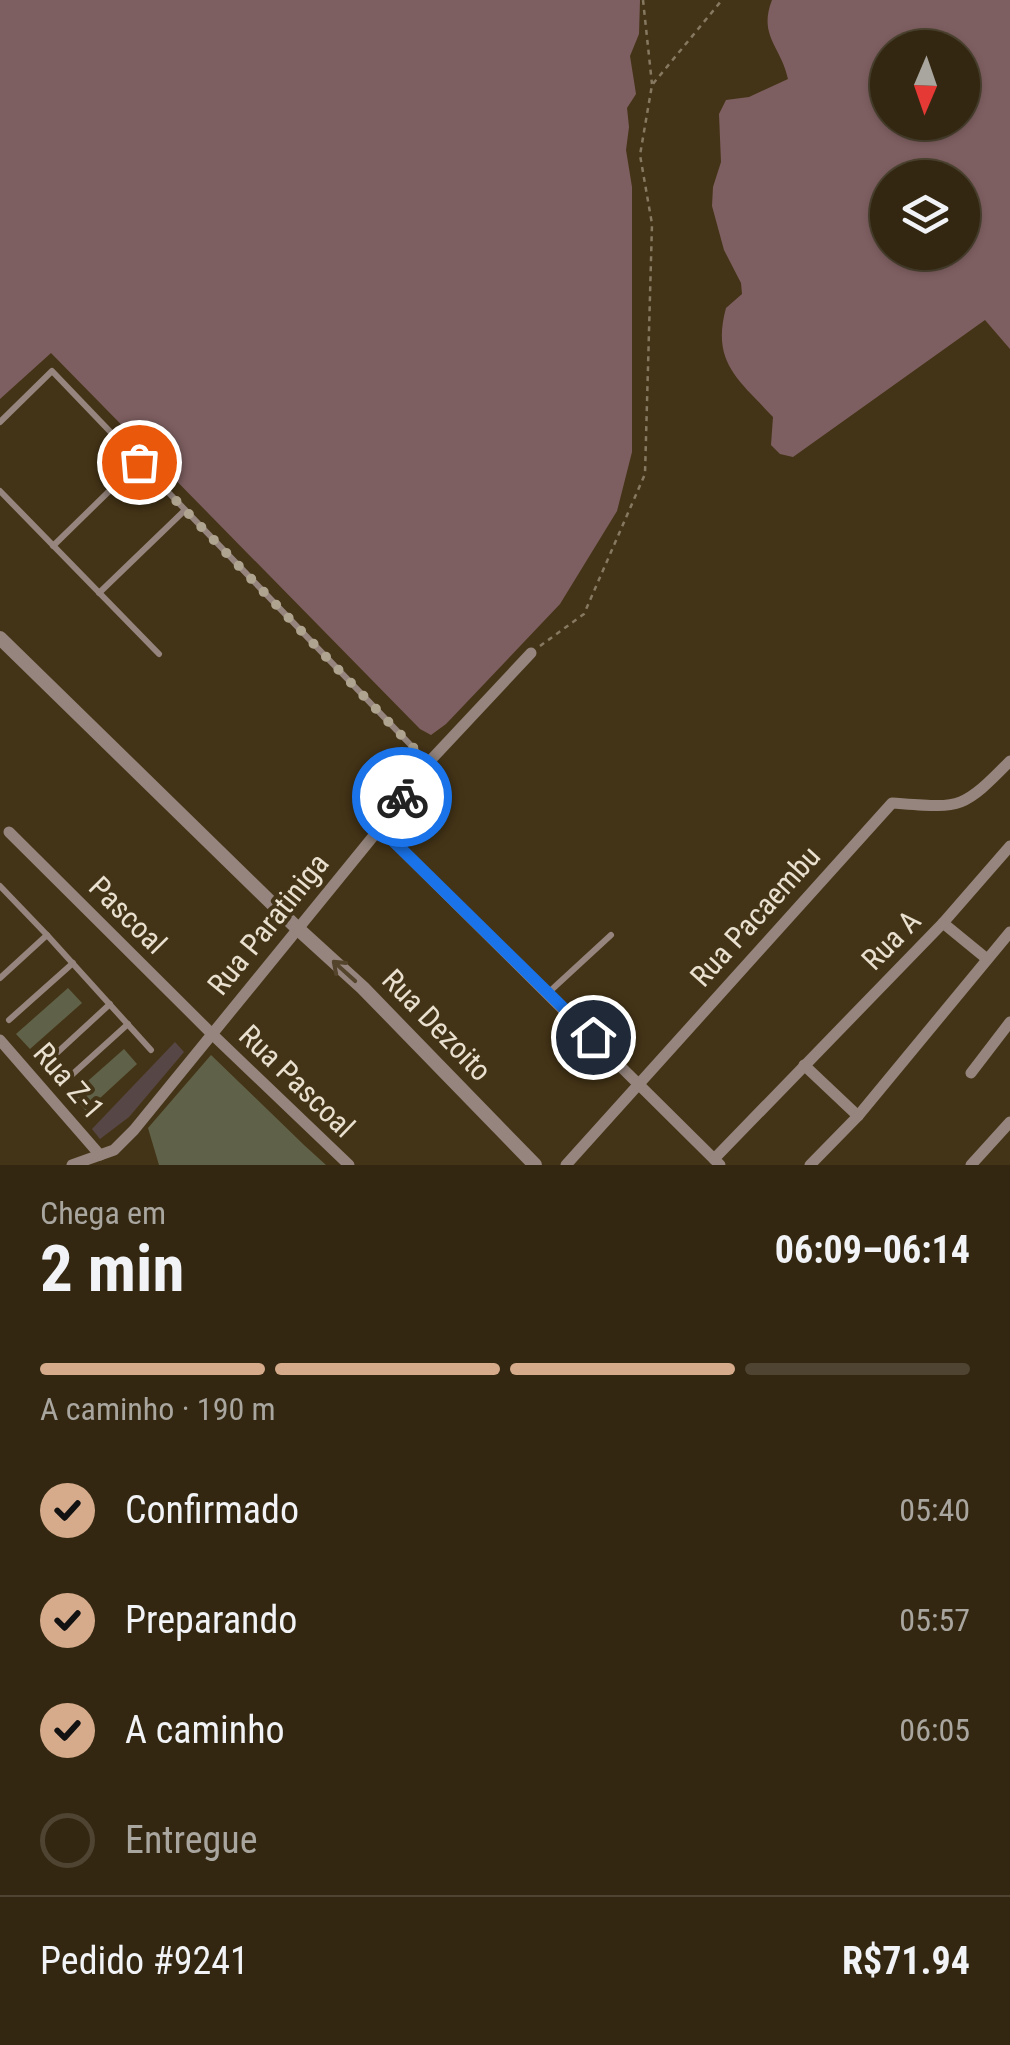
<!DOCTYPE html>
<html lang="pt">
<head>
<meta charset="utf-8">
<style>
  :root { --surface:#332711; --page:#3b2f1a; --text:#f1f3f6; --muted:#a9a59f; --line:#4e4431; --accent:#d6ab8b }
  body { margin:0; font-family:"Roboto Condensed",sans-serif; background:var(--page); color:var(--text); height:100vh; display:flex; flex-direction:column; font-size:38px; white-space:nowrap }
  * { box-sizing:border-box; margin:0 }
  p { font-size:32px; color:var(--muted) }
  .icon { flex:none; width:55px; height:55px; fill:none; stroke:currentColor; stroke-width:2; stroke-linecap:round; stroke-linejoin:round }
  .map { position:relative; height:1165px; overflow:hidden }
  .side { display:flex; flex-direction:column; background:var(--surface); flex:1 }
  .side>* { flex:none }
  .needle { width:65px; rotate:182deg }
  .buttons { position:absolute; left:870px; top:30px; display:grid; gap:20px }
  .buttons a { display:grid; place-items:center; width:110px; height:110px; border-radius:50%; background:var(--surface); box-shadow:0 2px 8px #0004,0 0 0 2px var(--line); font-size:50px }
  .pin { position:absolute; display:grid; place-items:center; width:85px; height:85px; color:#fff; margin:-42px; border:5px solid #fff; border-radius:50%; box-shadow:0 2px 10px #0007 }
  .courier { position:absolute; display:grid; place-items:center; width:100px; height:100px; margin:-50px; border:8px solid #1a73e8; border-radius:50%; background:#fff; color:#222; box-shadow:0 2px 12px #0007 }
  .headline em { font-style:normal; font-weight:700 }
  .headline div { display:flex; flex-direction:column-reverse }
  .headline { display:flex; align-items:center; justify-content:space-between; height:170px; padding:0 40px }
  h1 { font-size:65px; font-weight:700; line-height:75px }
  .bar { display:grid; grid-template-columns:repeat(4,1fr); gap:15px 10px; align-content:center; height:120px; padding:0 40px }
  .bar i { height:12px; border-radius:8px; background:var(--line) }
  .bar .selected { background:var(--accent) }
  .bar p { grid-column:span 4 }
  .line { display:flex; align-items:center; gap:25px; padding:0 40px; border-top:2px solid var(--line) }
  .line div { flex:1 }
  ol { padding:0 40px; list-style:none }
  li { display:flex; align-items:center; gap:30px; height:110px }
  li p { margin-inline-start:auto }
  li .icon { padding:10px; border-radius:50%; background:var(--accent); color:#111; stroke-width:4 }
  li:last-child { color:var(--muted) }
  li i { width:55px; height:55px; border:5px solid var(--line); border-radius:50% }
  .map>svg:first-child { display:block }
  .green { fill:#574646 }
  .forest { fill:#7e5f61; fill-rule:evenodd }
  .building { fill:#5f6248 }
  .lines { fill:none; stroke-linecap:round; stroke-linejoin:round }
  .path { stroke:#867961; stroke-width:2.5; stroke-dasharray:5 5; stroke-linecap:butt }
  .service { stroke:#95857e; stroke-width:6 }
  .minor { stroke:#95857e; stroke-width:11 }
  .tertiary { stroke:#95857e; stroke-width:14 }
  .oneway { stroke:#54442c }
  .done { stroke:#afa48f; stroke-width:10; stroke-dasharray:0 18 }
  .route { stroke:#1a73e8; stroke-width:12 }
  .labels { text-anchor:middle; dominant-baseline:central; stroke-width:8; stroke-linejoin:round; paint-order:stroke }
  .street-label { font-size:30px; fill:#e9e0cf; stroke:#443417 }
</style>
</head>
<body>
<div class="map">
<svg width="1010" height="1165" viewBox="0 0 1010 1165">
  <rect width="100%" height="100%" fill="#443417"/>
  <!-- green -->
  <path class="green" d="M175 1042 184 1052 129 1117 100 1139 92 1129Z"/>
  <!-- forest -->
  <g class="forest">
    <path d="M0 0H640L639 34 630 56 636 94 627 108 629 127 626 150 632 187V452L617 511 560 604 446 724 431 735 420 729 51 353 0 399Z"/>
    <path d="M772 0H1010V349L985 320 793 457 780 454 771 445 773 417C739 380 711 363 726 308L742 294 741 283 724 250 712 206 713 187 721 162 719 114 726 100 749 97 788 79C781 46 758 36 772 0ZM888 48H962V122H888ZM888 178H962V252H888Z"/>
  </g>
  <!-- building -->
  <g class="building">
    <path d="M68 988 82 1003 30 1049 16 1034Z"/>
    <path d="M124 1049 137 1064 86 1111 72 1095Z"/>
    <path d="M211 1055 304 1145 326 1165H159L148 1128Z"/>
  </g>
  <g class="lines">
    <!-- path -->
    <g class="path">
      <path d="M643 0 652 84"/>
      <path d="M540 646 584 614 645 474 652 224 640 155 652 85 722 0"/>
    </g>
    <!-- service -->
    <g class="service">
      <path d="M0 422 52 371 427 762"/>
      <path d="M0 491 159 654"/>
      <path d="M53 546 139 462"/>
      <path d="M99 593 185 510"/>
      <path d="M0 886 47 935"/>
      <path d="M0 978 47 935 151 1050"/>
      <path d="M548 993 611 935"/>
      <path d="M9 1020 73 963"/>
      <path d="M47 1062 110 1004"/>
      <path d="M65 1081 128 1024"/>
    </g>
    <!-- minor -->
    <g class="minor">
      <path d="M380 828 720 1165"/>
      <path d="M9 832 211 1033 349 1165"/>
      <path d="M943 923 987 959"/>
      <path d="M0 1040 100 1155"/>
      <path d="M804 1065 858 1116"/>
      <path d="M971 1073 1010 1022"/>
      <path d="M714 1159 943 923 1010 846"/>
      <path d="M72 1165 114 1150 134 1130 380 828 428 763 531 653"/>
      <path d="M566 1165 892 803C961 808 961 811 1010 761"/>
      <path d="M810 1165 858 1116 1010 932"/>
      <path d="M971 1165 1010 1122"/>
    </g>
    <!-- tertiary -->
    <path class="tertiary" d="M0 638 296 927 363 988 535 1165"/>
  </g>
  <!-- one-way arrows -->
  <defs><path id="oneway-shaft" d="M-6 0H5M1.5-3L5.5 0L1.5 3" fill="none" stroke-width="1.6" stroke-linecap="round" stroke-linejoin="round" transform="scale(2.5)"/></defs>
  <use class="oneway" href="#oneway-shaft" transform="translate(344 971) rotate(-138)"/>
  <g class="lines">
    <!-- done -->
    <path class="done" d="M139 462 428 763 402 797"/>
    <!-- route -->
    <path class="route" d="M402 797 380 828 593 1037"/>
  </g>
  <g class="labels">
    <!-- street labels -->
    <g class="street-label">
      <text transform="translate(128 915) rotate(45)">Pascoal</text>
      <text transform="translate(755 916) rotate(-48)">Rua Pacaembu</text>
      <text transform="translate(268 924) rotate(-51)">Rua Paratiniga</text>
      <text transform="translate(891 940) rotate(-46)">Rua A</text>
      <text transform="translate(437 1025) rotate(46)">Rua Dezoito</text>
      <text transform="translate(69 1081) rotate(49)">Rua Z-1</text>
      <text transform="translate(297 1081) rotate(44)">Rua Pascoal</text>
    </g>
  </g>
</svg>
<div class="buttons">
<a><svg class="needle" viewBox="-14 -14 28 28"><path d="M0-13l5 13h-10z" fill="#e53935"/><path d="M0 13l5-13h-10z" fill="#a9a59f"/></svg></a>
<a><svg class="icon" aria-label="layers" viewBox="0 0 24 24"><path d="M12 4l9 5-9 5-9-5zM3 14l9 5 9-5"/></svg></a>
</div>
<div class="pin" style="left:139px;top:462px;background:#ea580c"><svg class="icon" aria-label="bag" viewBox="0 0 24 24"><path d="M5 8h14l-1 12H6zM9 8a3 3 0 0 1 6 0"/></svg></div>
<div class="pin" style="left:593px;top:1037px;background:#1f2937"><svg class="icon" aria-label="home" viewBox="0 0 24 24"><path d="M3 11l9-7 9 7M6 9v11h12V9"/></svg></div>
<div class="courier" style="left:402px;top:797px"><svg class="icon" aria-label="bike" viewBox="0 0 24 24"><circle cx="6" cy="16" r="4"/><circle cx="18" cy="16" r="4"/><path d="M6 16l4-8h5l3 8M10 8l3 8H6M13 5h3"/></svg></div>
</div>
<section class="side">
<div class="headline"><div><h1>2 min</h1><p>Chega em</p></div><em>06:09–06:14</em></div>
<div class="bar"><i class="selected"></i><i class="selected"></i><i class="selected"></i><i></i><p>A caminho · 190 m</p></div>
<ol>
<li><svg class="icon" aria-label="check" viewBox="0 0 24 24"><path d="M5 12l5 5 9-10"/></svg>Confirmado<p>05:40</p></li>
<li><svg class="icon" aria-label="check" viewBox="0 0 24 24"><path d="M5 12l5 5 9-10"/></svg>Preparando<p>05:57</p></li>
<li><svg class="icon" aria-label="check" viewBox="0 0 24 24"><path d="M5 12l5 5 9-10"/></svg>A caminho<p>06:05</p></li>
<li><i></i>Entregue</li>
</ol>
<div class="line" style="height:130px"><div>Pedido #9241</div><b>R$71.94</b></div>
</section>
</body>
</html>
